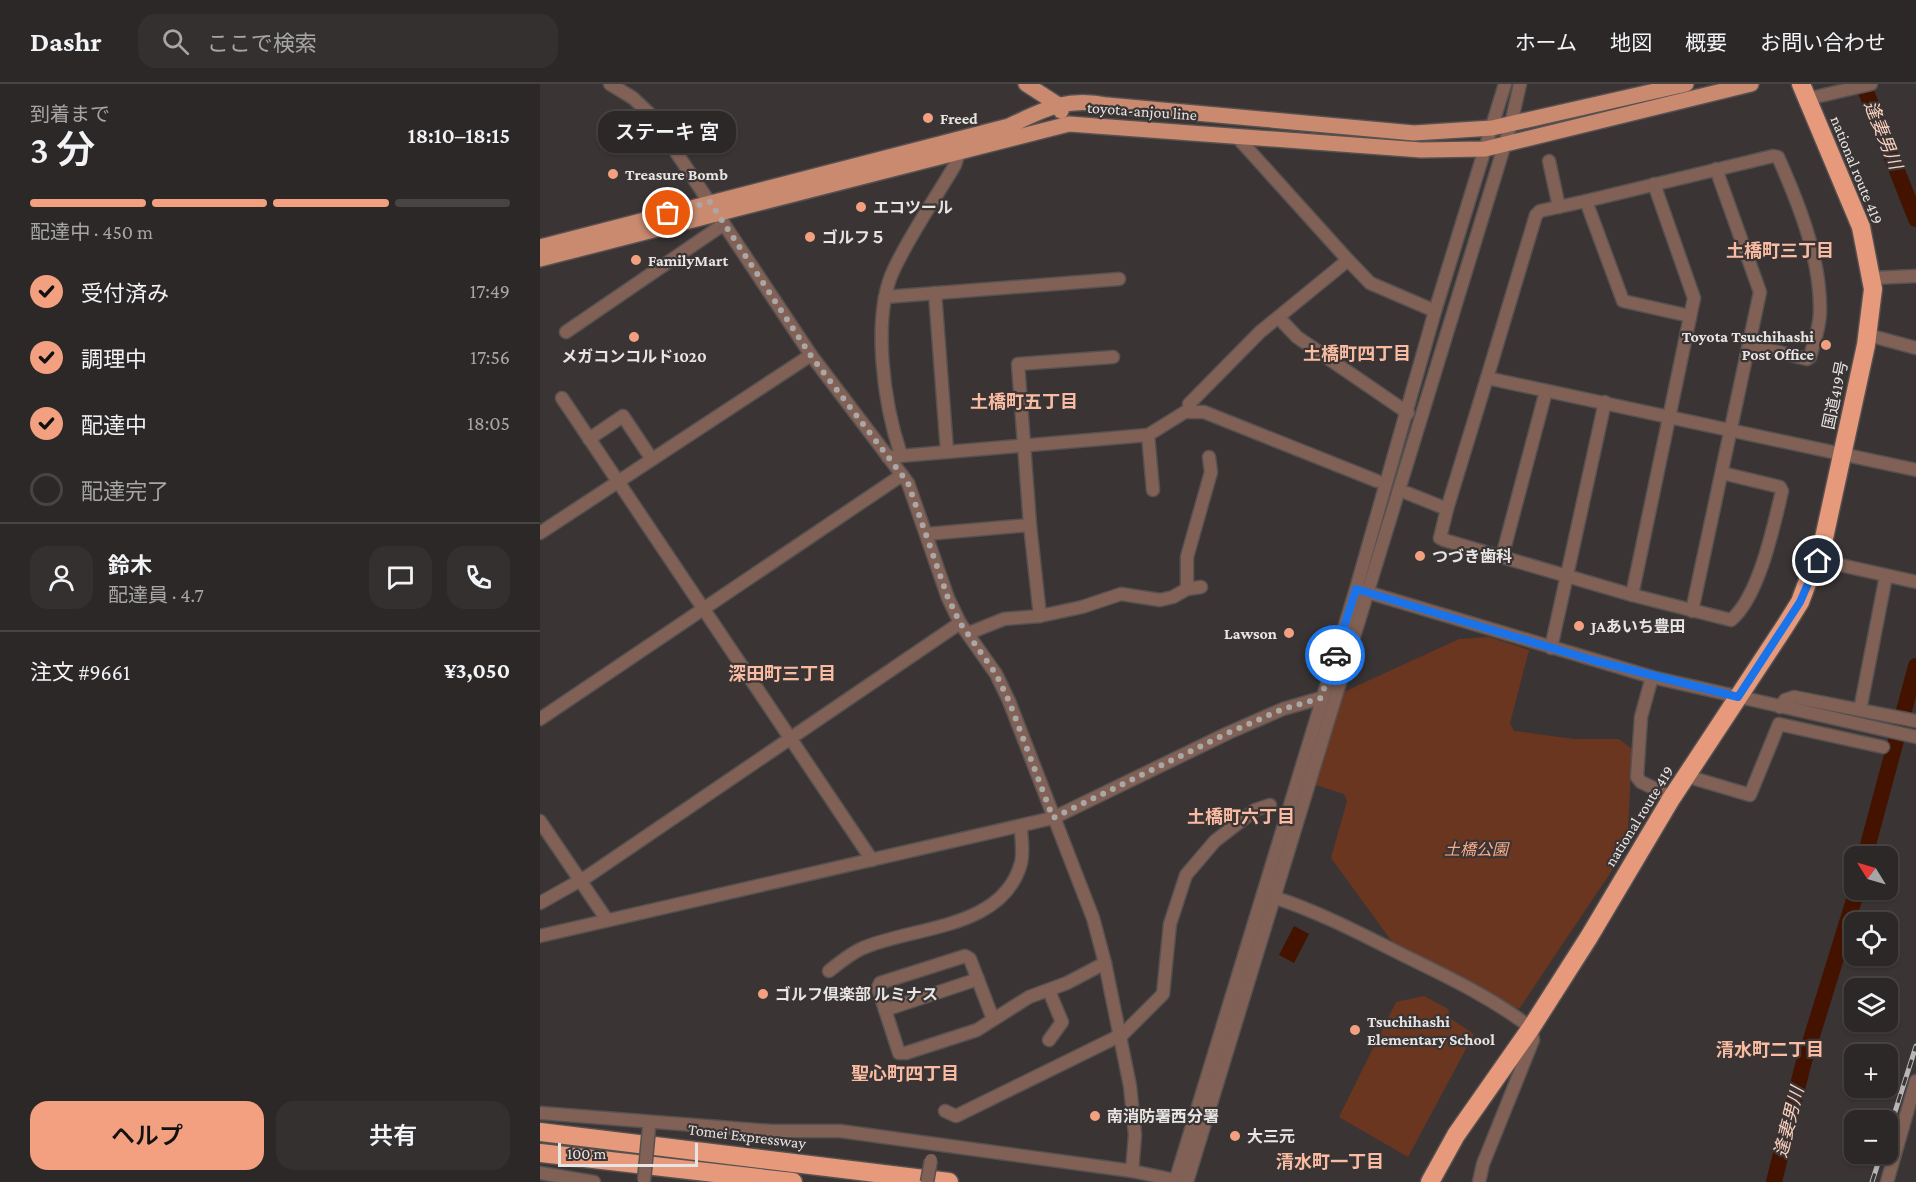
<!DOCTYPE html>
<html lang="ja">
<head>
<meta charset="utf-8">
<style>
  :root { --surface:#2c2827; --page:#34302f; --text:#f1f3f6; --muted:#a6a6a7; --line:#484444; --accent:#f2a07f }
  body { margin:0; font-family:"Crimson Pro","Noto Sans JP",serif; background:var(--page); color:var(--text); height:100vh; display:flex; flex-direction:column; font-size:22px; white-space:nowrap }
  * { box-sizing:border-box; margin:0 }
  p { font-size:20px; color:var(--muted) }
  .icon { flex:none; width:33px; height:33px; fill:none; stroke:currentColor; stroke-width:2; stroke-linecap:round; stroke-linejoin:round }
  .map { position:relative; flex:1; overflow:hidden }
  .details { display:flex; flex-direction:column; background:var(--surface); width:540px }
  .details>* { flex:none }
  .needle { width:39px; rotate:307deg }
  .controls { position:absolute; left:1304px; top:762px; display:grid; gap:12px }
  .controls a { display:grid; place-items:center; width:54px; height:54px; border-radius:12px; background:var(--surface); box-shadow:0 2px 4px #0004,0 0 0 2px var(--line); font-size:30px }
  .scale { position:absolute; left:18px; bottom:15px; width:140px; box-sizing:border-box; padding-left:6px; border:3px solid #e7e5e3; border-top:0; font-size:16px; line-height:21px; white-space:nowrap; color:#e7e5e3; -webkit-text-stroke:4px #3a3534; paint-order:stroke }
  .pin { position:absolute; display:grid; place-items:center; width:51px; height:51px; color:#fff; margin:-26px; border:3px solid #fff; border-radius:50%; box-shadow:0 2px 6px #0007 }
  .courier { position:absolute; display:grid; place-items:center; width:60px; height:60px; margin:-30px; border:4px solid #1a73e8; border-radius:50%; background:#fff; color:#222; box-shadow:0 2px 8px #0007 }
  .bubble { position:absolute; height:42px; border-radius:18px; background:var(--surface); box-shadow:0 2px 4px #0004,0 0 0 2px var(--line); font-size:20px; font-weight:600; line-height:42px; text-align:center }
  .summary em { font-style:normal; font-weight:600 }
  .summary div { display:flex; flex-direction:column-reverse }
  .summary { display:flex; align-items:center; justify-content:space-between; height:102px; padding:0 30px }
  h1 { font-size:39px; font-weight:600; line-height:45px }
  .bar { display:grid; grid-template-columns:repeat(4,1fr); gap:9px 6px; align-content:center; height:72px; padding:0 30px }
  .bar i { height:8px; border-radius:4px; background:var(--line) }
  .bar .on { background:var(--accent) }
  .bar p { grid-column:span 4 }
  .line { display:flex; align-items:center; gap:15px; padding:0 30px; border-top:2px solid var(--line) }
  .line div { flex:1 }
  .round { display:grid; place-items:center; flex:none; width:63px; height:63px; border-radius:18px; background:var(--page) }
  ol { padding:0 30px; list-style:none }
  li { display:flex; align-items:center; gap:18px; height:66px }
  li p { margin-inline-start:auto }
  li .icon { padding:6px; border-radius:50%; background:var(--accent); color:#111; stroke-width:4 }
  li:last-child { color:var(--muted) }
  li i { width:33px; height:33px; border:3px solid var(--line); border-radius:50% }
  .cta { display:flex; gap:12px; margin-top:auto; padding:12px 30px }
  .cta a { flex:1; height:69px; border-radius:18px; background:var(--accent); color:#111; font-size:24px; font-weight:600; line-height:69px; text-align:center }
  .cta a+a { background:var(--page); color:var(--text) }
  header { display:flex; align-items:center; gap:36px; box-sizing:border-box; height:84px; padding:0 30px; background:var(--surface); border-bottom:2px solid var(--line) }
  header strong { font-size:28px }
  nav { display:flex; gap:33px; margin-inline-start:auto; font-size:21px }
  .search { width:420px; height:54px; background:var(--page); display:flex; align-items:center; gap:15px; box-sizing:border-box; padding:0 21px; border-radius:18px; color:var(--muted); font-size:22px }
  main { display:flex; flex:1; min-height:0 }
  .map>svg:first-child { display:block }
  .green { fill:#6b3620 }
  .water { fill:#431300 }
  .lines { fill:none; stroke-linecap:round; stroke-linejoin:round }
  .river { stroke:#431300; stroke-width:16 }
  .minor-casing { stroke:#565150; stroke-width:15 }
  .major-casing { stroke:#565150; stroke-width:18 }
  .highway-casing { stroke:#565150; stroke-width:21 }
  .minor { stroke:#816155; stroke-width:12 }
  .major { stroke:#ca8a70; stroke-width:15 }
  .highway { stroke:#e69a7b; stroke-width:18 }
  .rail-casing { stroke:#b8b5b4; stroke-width:5 }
  .rail { stroke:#3a3534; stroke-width:3; stroke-dasharray:9; stroke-linecap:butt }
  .minor-bridge-casing { stroke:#565150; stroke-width:15; stroke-linecap:butt }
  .minor-bridge { stroke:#816155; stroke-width:12 }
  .done { stroke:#aaa7a6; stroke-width:6; stroke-dasharray:0 10.8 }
  .route { stroke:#1a73e8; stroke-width:8 }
  .poi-dot { fill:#f2a07f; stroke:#3a3534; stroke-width:2 }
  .labels { text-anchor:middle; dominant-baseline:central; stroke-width:4.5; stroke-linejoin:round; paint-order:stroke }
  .street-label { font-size:16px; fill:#e7e5e3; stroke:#3a3534 }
  .poi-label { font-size:16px; font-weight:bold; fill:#e7e5e3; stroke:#3a3534; text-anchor:start }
  .park-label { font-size:16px; font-style:italic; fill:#faaa89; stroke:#3a3534 }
  .water-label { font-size:18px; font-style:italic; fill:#f9cfbe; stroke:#3a3534 }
  .neighbourhood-label { font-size:18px; font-weight:bold; fill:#f9bba2; stroke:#3a3534 }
</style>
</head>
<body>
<header>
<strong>Dashr</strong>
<div class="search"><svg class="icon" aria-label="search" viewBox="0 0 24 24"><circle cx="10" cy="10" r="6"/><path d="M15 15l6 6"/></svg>ここで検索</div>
<nav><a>ホーム</a><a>地図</a><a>概要</a><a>お問い合わせ</a></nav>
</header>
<main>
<section class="details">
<div class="summary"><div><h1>3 分</h1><p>到着まで</p></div><em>18:10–18:15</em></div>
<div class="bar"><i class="on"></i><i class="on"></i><i class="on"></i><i></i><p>配達中 · 450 m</p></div>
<ol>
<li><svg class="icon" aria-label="check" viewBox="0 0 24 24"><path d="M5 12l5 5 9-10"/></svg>受付済み<p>17:49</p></li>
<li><svg class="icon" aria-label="check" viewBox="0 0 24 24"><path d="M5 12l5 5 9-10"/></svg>調理中<p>17:56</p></li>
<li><svg class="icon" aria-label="check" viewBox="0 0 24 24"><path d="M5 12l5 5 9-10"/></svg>配達中<p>18:05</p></li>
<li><i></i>配達完了</li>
</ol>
<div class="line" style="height:108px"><a class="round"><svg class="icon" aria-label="person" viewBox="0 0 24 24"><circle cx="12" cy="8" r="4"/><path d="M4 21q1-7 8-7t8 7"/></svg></a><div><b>鈴木</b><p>配達員 · 4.7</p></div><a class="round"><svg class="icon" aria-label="chat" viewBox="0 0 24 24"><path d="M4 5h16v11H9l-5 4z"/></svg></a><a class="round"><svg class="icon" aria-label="phone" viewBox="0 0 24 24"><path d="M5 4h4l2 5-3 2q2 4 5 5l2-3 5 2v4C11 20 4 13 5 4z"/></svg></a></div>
<div class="line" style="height:78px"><div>注文 #9661</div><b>¥3,050</b></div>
<div class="cta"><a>ヘルプ</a><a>共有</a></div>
</section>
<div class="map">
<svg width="1376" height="1098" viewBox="0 0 1376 1098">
  <rect width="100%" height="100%" fill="#3a3534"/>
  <!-- green -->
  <g class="green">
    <path d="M949 553 989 566 970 639 974 647 1034 655H1079L1092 665 1087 764 979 925 853 859 791 774 807 717 804 710 773 700 798 617 806 607 919 555Z"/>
    <path d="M884 912 908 925 911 935 934 950 868 1073 799 1033 856 918Z"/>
  </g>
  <!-- water -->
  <path class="water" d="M754 842 769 850 754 879 739 871Z"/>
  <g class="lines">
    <!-- river -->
    <g class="river">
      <path d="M1323 0 1376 135"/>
      <path d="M1325 772 1376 582"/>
      <path d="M1234 1098 1263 981 1317 806"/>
    </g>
    <defs>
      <g id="minor">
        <path d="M70 0 93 14 112 32 271 271 368 399 408 514 420 539 456 590 469 617 553 834 565 879 590 1002 595 1051 592 1087"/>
        <path d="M1267 15 1331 0"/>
        <path d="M1009 77 1019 123"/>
        <path d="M808 176 830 199 895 227"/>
        <path d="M1332 194 1376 192"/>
        <path d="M395 209 407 367"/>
        <path d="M345 213 579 195"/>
        <path d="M1150 232 1083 217 1046 117 1233 72 1238 73C1259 120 1281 175 1280 228 1280 243 1274 258 1270 273L1267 275 1209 261"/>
        <path d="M739 234 757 253 868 329"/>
        <path d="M26 248 184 140"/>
        <path d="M1328 251 1376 264"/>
        <path d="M947 294 996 131 1000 127 1046 117"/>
        <path d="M22 314 332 776"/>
        <path d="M651 326 649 320 720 248 808 176 698 54"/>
        <path d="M608 351 613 406"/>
        <path d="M49 355 83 332 111 374"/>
        <path d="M361 371C344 321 331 233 354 185 371 149 395 115 415 81L419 68"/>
        <path d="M348 373 608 351 645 328H664L837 397"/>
        <path d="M867 409 907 425 947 294 1376 386"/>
        <path d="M907 425 900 454 904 456 1092 511 1191 536C1219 513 1234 441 1242 407L1240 403 1182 389"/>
        <path d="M0 449 271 271"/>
        <path d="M386 450 490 441 478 280 573 273"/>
        <path d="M962 473 1006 307"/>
        <path d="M1278 476 1376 498"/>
        <path d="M647 505V473L671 388 669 373"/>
        <path d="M820 506 1112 593 1376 653"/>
        <path d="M1092 511 1154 214 1114 100"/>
        <path d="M1152 527 1220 208 1176 85"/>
        <path d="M500 532 542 523 581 510 620 516 633 513 647 505 661 503"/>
        <path d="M429 549 464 535 500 532 490 441"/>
        <path d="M1011 564 1065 318"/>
        <path d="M1112 593 1101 633 1097 693 1101 698 1132 713"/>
        <path d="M1240 623 1245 616 1254 613 1376 637"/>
        <path d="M1320 626 1346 492"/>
        <path d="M0 635 362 391"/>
        <path d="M1146 692 1210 711 1239 640 1343 663"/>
        <path d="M0 737 67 836"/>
        <path d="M733 813C780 828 823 851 867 873 910 894 954 915 991 944L993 956 943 1080 939 1098"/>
        <path d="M0 819 48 792 420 539"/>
        <path d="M0 852 513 734 688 649 743 625 781 614"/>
        <path d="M289 887C299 879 311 869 323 864 373 842 463 846 481 779 484 767 481 755 481 743"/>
        <path d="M509 907 522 938 509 956"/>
        <path d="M345 926 438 895"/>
        <path d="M453 935 430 875 425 872 340 899 338 904 359 969H366L437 946 489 913 527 899 565 879"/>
        <path d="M405 1027 416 1032 583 950 623 910 630 840 646 791 675 757 715 726 730 721"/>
        <path d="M0 1029 231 1047H300L592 1087 635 1096"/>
        <path d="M0 1089 54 1098"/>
        <path d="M635 1098 816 505 895 227 965 0"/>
        <path d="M647 1098 971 40 980 0"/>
        <path d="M1347 1098 1376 997"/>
      </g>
      <g id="major">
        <path d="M486 0 517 20 521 27"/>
        <path d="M0 163 469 42C505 25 526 13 567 21L874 49 952 44 1146 0"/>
        <path d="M0 175 529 40 881 66 945 65 1211 0"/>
      </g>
      <g id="highway">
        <path d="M0 1048 409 1098"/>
        <path d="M0 1069 253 1098"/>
        <path d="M890 1098 916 1051 991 944 1049 853 1131 715 1245 542 1260 518 1284 454 1326 261 1333 205 1321 143 1261 0"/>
      </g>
    </defs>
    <!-- minor casing -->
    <use href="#minor" class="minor-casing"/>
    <!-- major casing -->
    <use href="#major" class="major-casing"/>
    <!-- highway casing -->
    <use href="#highway" class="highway-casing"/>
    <!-- minor -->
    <use href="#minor" class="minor"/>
    <!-- major -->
    <use href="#major" class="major"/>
    <!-- highway -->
    <use href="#highway" class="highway"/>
    <defs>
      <g id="rail">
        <path d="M1347 1053 1376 962"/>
        <path d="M1332 1098 1341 1070"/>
      </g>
    </defs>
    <!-- rail casing -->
    <use href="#rail" class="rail-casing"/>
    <!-- rail -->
    <use href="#rail" class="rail"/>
    <defs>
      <g id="minor-bridge">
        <path d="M104 1097 109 1044"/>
        <path d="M387 1098 391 1076"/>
      </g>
    </defs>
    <!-- minor-bridge casing -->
    <use href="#minor-bridge" class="minor-bridge-casing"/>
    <!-- minor-bridge -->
    <use href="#minor-bridge" class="minor-bridge"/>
  </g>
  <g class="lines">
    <!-- done -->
    <path class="done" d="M128 129 170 118 271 272 368 399 408 514 420 539 456 590 469 617 513 734 688 649 743 625 781 614 795 571"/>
    <!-- route -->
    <path class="route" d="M795 571 816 505 1052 576 1198 613 1260 518 1278 477"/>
  </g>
  <!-- markers -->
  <g class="poi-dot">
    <circle cx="388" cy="34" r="6"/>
    <circle cx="73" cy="90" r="6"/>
    <circle cx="321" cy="123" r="6"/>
    <circle cx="270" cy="153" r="6"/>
    <circle cx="96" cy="176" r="6"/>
    <circle cx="94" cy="253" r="6"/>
    <circle cx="1286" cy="261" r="6"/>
    <circle cx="880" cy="472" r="6"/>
    <circle cx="1039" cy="542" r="6"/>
    <circle cx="749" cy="549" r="6"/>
    <circle cx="223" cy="910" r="6"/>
    <circle cx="815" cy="946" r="6"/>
    <circle cx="555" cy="1032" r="6"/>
    <circle cx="695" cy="1052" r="6"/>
  </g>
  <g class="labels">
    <!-- street labels -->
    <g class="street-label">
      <text transform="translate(602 27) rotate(4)">toyota-anjou line</text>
      <text transform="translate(1317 86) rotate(68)">national route 419</text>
      <text transform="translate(1295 311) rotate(-78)">国道419号</text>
      <text transform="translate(1099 732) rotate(-58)">national route 419</text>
      <text transform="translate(207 1052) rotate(7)">Tomei Expressway</text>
    </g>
    <!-- poi labels -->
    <g class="poi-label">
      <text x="400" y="34">Freed</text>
      <text x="85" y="90">Treasure Bomb</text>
      <text x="333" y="123">エコツール</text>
      <text x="282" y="153">ゴルフ５</text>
      <text x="108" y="176">FamilyMart</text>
      <text x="1274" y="252" text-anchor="end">Toyota Tsuchihashi<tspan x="1274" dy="18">Post Office</tspan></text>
      <text x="94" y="272" text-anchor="middle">メガコンコルド1020</text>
      <text x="892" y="472">つづき歯科</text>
      <text x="1051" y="542">JAあいち豊田</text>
      <text x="737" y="549" text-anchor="end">Lawson</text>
      <text x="235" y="910">ゴルフ倶楽部 ルミナス</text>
      <text x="827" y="937">Tsuchihashi<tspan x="827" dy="18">Elementary School</tspan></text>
      <text x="567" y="1032">南消防署西分署</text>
      <text x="707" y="1052">大三元</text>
    </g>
    <!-- park labels -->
    <g class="park-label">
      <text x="936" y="765">土橋公園</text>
    </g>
    <!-- water labels -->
    <g class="water-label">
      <text transform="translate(1343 51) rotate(68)">逢妻男川</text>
      <text transform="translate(1249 1038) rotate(-76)">逢妻男川</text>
    </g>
    <!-- neighbourhood labels -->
    <g class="neighbourhood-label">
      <text x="1240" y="167">土橋町三丁目</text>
      <text x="817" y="270">土橋町四丁目</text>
      <text x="484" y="318">土橋町五丁目</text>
      <text x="242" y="590">深田町三丁目</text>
      <text x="701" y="733">土橋町六丁目</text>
      <text x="1230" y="966">清水町二丁目</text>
      <text x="365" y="990">聖心町四丁目</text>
      <text x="790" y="1078">清水町一丁目</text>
    </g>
  </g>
</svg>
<div class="controls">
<a><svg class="needle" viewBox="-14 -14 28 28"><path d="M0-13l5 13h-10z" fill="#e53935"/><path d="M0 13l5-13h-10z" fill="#a6a6a7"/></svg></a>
<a><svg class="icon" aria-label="locate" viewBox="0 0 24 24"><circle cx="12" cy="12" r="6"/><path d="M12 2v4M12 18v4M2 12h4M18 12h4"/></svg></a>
<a><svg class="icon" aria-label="layers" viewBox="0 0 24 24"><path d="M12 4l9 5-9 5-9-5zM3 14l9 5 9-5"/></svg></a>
<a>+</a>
<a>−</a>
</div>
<div class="scale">100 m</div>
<div class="pin" style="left:128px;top:129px;background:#ea580c"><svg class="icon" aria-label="bag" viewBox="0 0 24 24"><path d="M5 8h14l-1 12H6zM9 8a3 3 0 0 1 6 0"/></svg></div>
<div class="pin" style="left:1278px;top:477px;background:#1f2937"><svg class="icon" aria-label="home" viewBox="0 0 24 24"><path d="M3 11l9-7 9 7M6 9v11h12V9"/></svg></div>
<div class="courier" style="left:795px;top:571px"><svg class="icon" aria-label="car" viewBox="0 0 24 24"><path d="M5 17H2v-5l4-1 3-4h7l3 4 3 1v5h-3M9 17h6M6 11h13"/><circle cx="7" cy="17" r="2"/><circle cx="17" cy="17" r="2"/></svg></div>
<div class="bubble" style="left:58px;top:27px;width:138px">ステーキ 宮</div>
</div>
</main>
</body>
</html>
